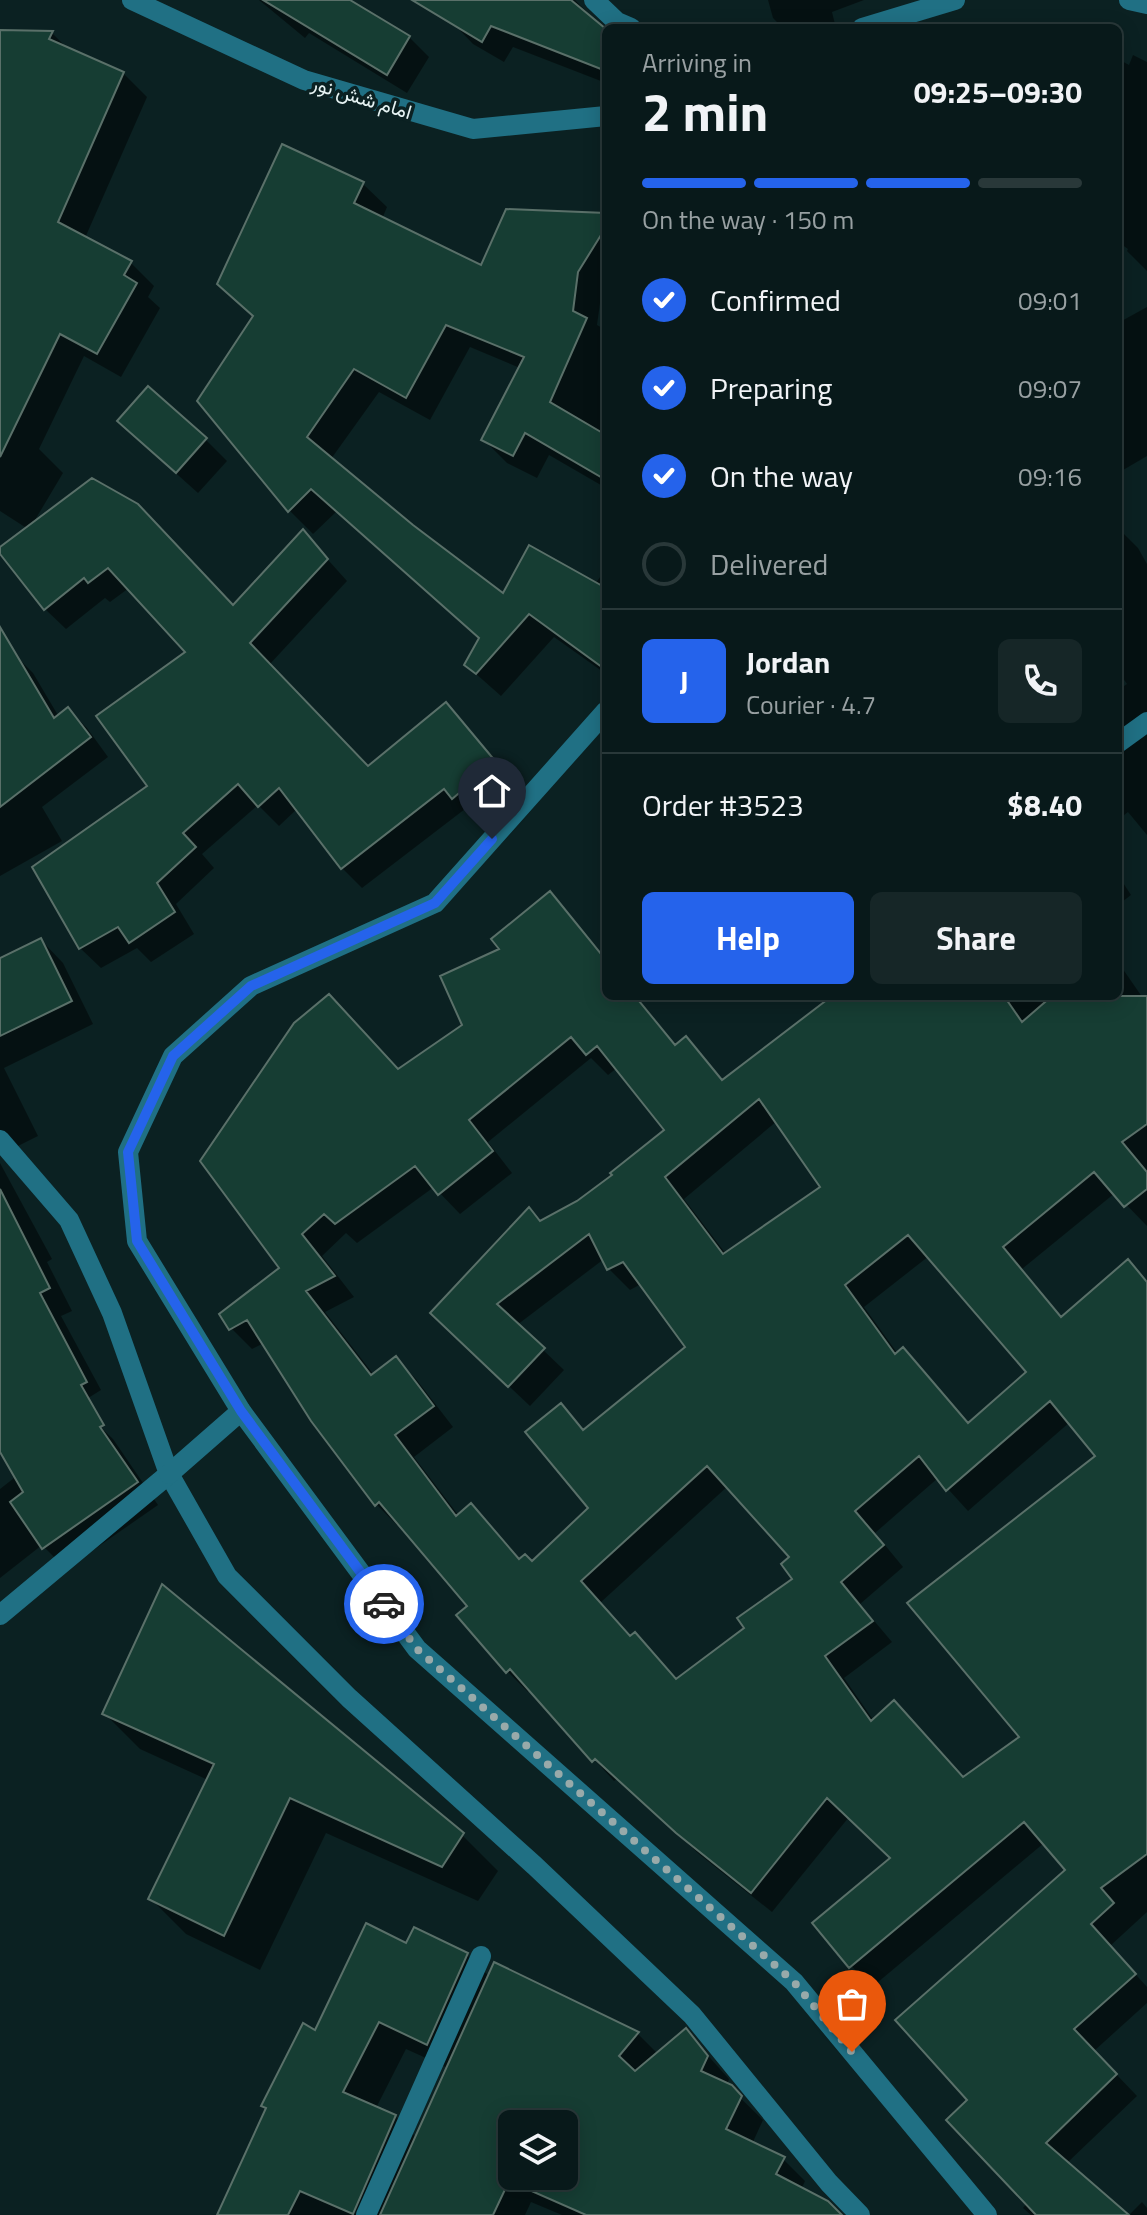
<!DOCTYPE html>
<html lang="en">
<head>
<meta charset="utf-8">
<style>
  :root { --surface:#08191a; --page:#162627; --text:#f1f3f6; --muted:#98a0a2; --line:#293839; --accent:#2563eb }
  body { margin:0; font-family:"Titillium Web",Vazirmatn,sans-serif; background:var(--page); color:var(--text); height:100vh; display:flex; flex-direction:column; font-size:30px; white-space:nowrap }
  * { box-sizing:border-box; margin:0 }
  p { font-size:26px; color:var(--muted) }
  .icon { flex:none; width:44px; height:44px; fill:none; stroke:currentColor; stroke-width:2; stroke-linecap:round; stroke-linejoin:round }
  .map { position:relative; flex:1; overflow:hidden }
  .drawer { position:absolute; left:602px; top:24px; width:520px; height:976px; display:flex; flex-direction:column; background:var(--surface); border-radius:12px; box-shadow:0 4px 20px #0003,0 0 0 2px var(--line) }
  .drawer>* { flex:none }
  .fabs { position:absolute; left:498px; top:2110px; display:grid; gap:16px }
  .fabs a { display:grid; place-items:center; width:80px; height:80px; border-radius:12px; background:var(--surface); box-shadow:0 4px 20px #0003,0 0 0 2px var(--line); font-size:40px }
  .pin { position:absolute; display:grid; place-items:center; width:68px; height:68px; color:#fff; margin:-82px -34px; border-radius:50% 50% 50% 0; rotate:-45deg; box-shadow:0 0 8px #0007 }
  .pin .icon { rotate:45deg }
  .courier { position:absolute; display:grid; place-items:center; width:80px; height:80px; margin:-40px; border:6px solid #2563eb; border-radius:50%; background:#fff; color:#222; box-shadow:0 2px 10px #0007 }
  .overview em { font-style:normal; font-weight:700 }
  .overview div { display:flex; flex-direction:column-reverse }
  .overview { display:flex; align-items:center; justify-content:space-between; height:136px; padding:0 40px }
  h1 { font-size:52px; font-weight:700; line-height:60px }
  .bar { display:grid; grid-template-columns:repeat(4,1fr); gap:12px 8px; align-content:center; height:96px; padding:0 40px }
  .bar i { height:10px; border-radius:6px; background:var(--line) }
  .bar .active { background:var(--accent) }
  .bar p { grid-column:span 4 }
  .line { display:flex; align-items:center; gap:20px; padding:0 40px; border-top:2px solid var(--line) }
  .line div { flex:1 }
  .round { display:grid; place-items:center; flex:none; width:84px; height:84px; border-radius:12px; background:var(--page) }
  ol { padding:0 40px; list-style:none }
  li { display:flex; align-items:center; gap:24px; height:88px }
  li p { margin-inline-start:auto }
  li .icon { padding:8px; border-radius:50%; background:var(--accent); color:#fff; stroke-width:4 }
  li:last-child { color:var(--muted) }
  li i { width:44px; height:44px; border:4px solid var(--line); border-radius:50% }
  .cta { display:flex; gap:16px; margin-top:auto; padding:16px 40px }
  .cta a { flex:1; height:92px; border-radius:12px; background:var(--accent); color:#fff; font-size:32px; font-weight:700; line-height:92px; text-align:center }
  .cta a+a { background:var(--page); color:var(--text) }
  .map>svg:first-child { display:block }
  .shadow { fill:#0007; fill-rule:evenodd }
  .building { fill:#163d33; stroke:#5a7069; stroke-width:2; fill-rule:evenodd }
  .lines { fill:none; stroke-linecap:round; stroke-linejoin:round }
  .service { stroke:#207084; stroke-width:20 }
  .minor { stroke:#207084; stroke-width:20 }
  .tertiary { stroke:#207084; stroke-width:20 }
  .done { stroke:#9aa; stroke-width:8; stroke-dasharray:0 14.4 }
  .route { stroke:#2563eb; stroke-width:10 }
  .labels { text-anchor:middle; dominant-baseline:central; stroke-width:7; stroke-linejoin:round; paint-order:stroke }
  .street-label { font-size:20px; fill:#e6f3f3; stroke:#0b2122 }
</style>
</head>
<body>
<div class="map">
<svg width="1147" height="2215" viewBox="0 0 1147 2215">
  <rect width="100%" height="100%" fill="#0b2122"/>
  <!-- shadow -->
  <g class="shadow">
    <path d="M259 0H346L409 37 429 57 407 93 309 33 305 38Z"/>
    <path d="M465 0H575L589 14 587 17 606 32V83L513 47 504 62 473 44 452 22Z"/>
    <path d="M768 0H864L832 12 836 28H783L773 18Z"/>
    <path d="M0 32 52 33 69 50 123 73 147 97 85 238 130 262 154 286 148 297 160 308 121 377 84 356 39 449 63 473 32 525 234 607 303 532 347 581 269 665 368 769 446 705 515 784 474 818 465 809 362 888 342 868 297 809 279 826 258 805 202 854 214 868 176 904 194 934 151 962 137 948 101 968 80 948 150 786 188 652 129 588 110 602 105 598 66 629 45 609 0 551 28 529 0 511Z"/>
    <path d="M1133 55 1147 62V271L1127 251 1128 249 1118 242V59L1129 65Z"/>
    <path d="M283 147 363 184 387 207 382 219 481 267 606 215V289L601 296 597 325 606 330V488L549 455 537 478 507 463 483 439 520 368 470 347 430 420 379 392 331 459 412 526 504 596 595 584 606 569V674L554 637 501 696 466 665 480 639 336 512 313 534 289 510 255 317 220 284Z"/>
    <path d="M1147 307V456L1118 473V323Z"/>
    <path d="M205 439 227 461 198 493 141 442Z"/>
    <path d="M1118 528 1138 548 1147 564V835L1128 812 1118 820V690L1127 684 1118 671Z"/>
    <path d="M14 654 33 673 59 717 68 709 87 728 108 757 42 807 62 841 0 876V662Z"/>
    <path d="M1118 875 1131 895 1118 905Z"/>
    <path d="M550 894 606 959V996H636L677 1046 686 1038 724 1081 832 996H1118V962L1147 1004V1226L1115 1193 1022 1269 1063 1318 1128 1262 1147 1282V1912L1110 1946 1147 1987V2003L1094 2051 1137 2096 1066 2164 1126 2215H1031L1023 2208 1027 2203 969 2100 1068 1870 1044 1843 871 1988 814 1923 892 1858 849 1817 772 1912 699 1854 617 1779 614 1781 531 1690 528 1692 508 1672 459 1615 469 1606 400 1523 397 1525 376 1504 264 1343 252 1349 231 1328 281 1269 399 1071 464 1025 502 949ZM591 1058 608 1075 617 1068 667 1130 579 1203 542 1222 529 1210 454 1334 530 1406 564 1370 517 1325 604 1259 609 1269 630 1290 641 1284 688 1347 585 1431 561 1406 591 1508 533 1564 521 1560 471 1506 459 1516 414 1457 453 1427 416 1379 396 1359 374 1375 325 1312 354 1297 322 1256 346 1233 357 1243 434 1187 460 1214 512 1173 488 1142ZM777 1121 823 1187 726 1254 684 1199ZM929 1256 1029 1372 970 1424 903 1350 898 1354 864 1307ZM1070 1422 1098 1456 1022 1737 964 1779 874 1721 844 1678 892 1642 860 1604 903 1567 875 1533 938 1478 968 1511ZM728 1486 792 1558 795 1579 747 1628 678 1680 635 1635 631 1638 600 1603Z"/>
    <path d="M41 940 63 963 93 1024 4 1068 38 1136 0 1155V960Z"/>
    <path d="M0 1163 52 1259 47 1262 72 1311 61 1316 101 1390 0 1453Z"/>
    <path d="M91 1418 113 1439 158 1505 66 1569 42 1545 0 1578V1489Z"/>
    <path d="M104 1713 462 1835 498 1871 478 1901 326 1833 260 1970 186 1934 150 1898 208 1780 140 1749Z"/>
    <path d="M407 1945 467 1955 490 1977 638 2034 658 2054 686 2031 729 2079 727 2085 763 2120 752 2144 783 2159 805 2181 801 2190 839 2215H562L531 2202 525 2215H219L268 2110 263 2106 316 2032ZM406 2049 448 2068 417 2138 395 2116 376 2108ZM512 2124H564V2176H512Z"/>
    <path d="M1142 2202 1147 2208V2215H1129Z"/>
  </g>
  <!-- building -->
  <g class="building">
    <path d="M263 0H350L410 36 387 75Z"/>
    <path d="M412 0H571L606 29V71L491 26 482 42Z"/>
    <path d="M0 30 53 31 49 39 124 72 58 222 132 261 124 275 137 283 97 354 60 334 0 457Z"/>
    <path d="M282 144 364 182 354 203 481 265 506 209 606 213V227L578 272 573 311 587 318 550 402 606 435V480L525 433 513 456 481 440 524 357 446 325 406 398 354 369 307 437 413 525 503 593 529 545 606 588V670L529 614 476 674 464 665 479 638 311 489 288 512 197 401 253 316 217 284Z"/>
    <path d="M148 386 207 438 176 473 117 421Z"/>
    <path d="M92 478 138 504 233 605 303 529 328 559 250 643 368 766 446 702 496 762 452 799 444 789 341 869 279 788 258 807 238 784 183 833 196 847 157 883 175 912 129 943 118 927 79 949 32 867 147 786 96 716 185 652 108 568 88 583 84 578 44 610 0 554V547Z"/>
    <path d="M0 627 54 718 68 707 91 737 0 807Z"/>
    <path d="M550 891 606 960V996H635L675 1045 686 1036 722 1080 832 996H1004L1022 1022 1052 996H1147V1124L1122 1142 1147 1172V1189L1124 1207 1094 1172 1003 1247 1061 1317 1128 1259 1147 1282V1854L1101 1888 1114 1903 1091 1924 1136 1974 1074 2029 1117 2074 1046 2143 1129 2215H1036L946 2120 967 2100 895 2020 1065 1870 1024 1822 849 1968 812 1923 890 1858 827 1798 751 1893 676 1833 595 1759 592 1762 510 1669 506 1673 456 1615 467 1606 379 1502 375 1506 311 1421 247 1320 229 1330 219 1314 279 1268 200 1161 294 1023 329 994 398 1069 462 1025 440 976 499 949 491 939ZM571 1037 586 1055 597 1046 664 1130 610 1173 612 1175 577 1201 540 1221 529 1207 430 1313 508 1387 545 1348 497 1304 589 1234 607 1270 623 1262 685 1347 583 1430 561 1403 525 1432 588 1508 532 1561 525 1554 519 1559 471 1503 456 1516 395 1435 434 1406 396 1356 371 1375 306 1291 335 1276 302 1234 324 1214 335 1224 415 1166 438 1195 493 1151 469 1120ZM759 1099 820 1187 723 1254 665 1177ZM908 1235 1026 1372 968 1423 903 1347 895 1354 845 1285ZM1050 1401 1095 1456 907 1603 1019 1737 963 1777 894 1700 871 1721 825 1656 873 1621 841 1582 884 1545 855 1511 919 1456 946 1491ZM707 1466 789 1557 781 1564 792 1579 737 1618 744 1628 676 1679 635 1632 630 1636 581 1581Z"/>
    <path d="M41 938 72 1001 0 1036V958Z"/>
    <path d="M0 1189 50 1288 40 1293 87 1382 81 1385 104 1425 100 1427 138 1482 42 1549 10 1502 23 1492 0 1452Z"/>
    <path d="M162 1584 464 1833 442 1867 290 1798 224 1936 148 1899 214 1764 102 1714Z"/>
    <path d="M366 1923 406 1943 414 1927 468 1953 427 2045 379 2022 343 2092 396 2115 353 2214 300 2191 288 2215H217L266 2108 261 2106 303 2023 315 2030Z"/>
    <path d="M494 1962 639 2032 619 2056 635 2071 686 2028 708 2056 701 2071 732 2085 742 2096 726 2129 785 2157 776 2174 828 2201 842 2215H586L509 2181 493 2215H380ZM512 2124H564V2176H512Z"/>
  </g>
  <g class="lines">
    <!-- service -->
    <g class="service">
      <path d="M1118 743 1147 722"/>
      <path d="M169 1474 227 1576 349 1698 535 1866 692 2015 829 2183 860 2215"/>
      <path d="M366 2215 481 1956"/>
    </g>
    <!-- minor -->
    <g class="minor">
      <path d="M594 0 617 22 631 28"/>
      <path d="M606 711 435 903 251 986 173 1056 128 1152 137 1241 241 1411 417 1649 794 1982 987 2215"/>
      <path d="M0 1140 69 1220 112 1313 169 1474 0 1615"/>
      <path d="M169 1474 241 1411"/>
    </g>
    <!-- tertiary -->
    <g class="tertiary">
      <path d="M132 0 304 80 473 129 606 116"/>
      <path d="M1129 0 1147 4"/>
      <path d="M862 28 955 0"/>
    </g>
  </g>
  <g class="lines">
    <!-- done -->
    <path class="done" d="M384 1604 417 1649 794 1982 852 2052"/>
    <!-- route -->
    <path class="route" d="M384 1604 241 1411 137 1241 128 1152 173 1056 251 986 435 903 492 839"/>
  </g>
  <g class="labels">
    <!-- street labels -->
    <g class="street-label">
      <text transform="translate(362 97) rotate(17)">امام شش نور</text>
    </g>
  </g>
</svg>
<div class="fabs">
<a><svg class="icon" aria-label="layers" viewBox="0 0 24 24"><path d="M12 4l9 5-9 5-9-5zM3 14l9 5 9-5"/></svg></a>
</div>
<div class="pin" style="left:852px;top:2052px;background:#ea580c"><svg class="icon" aria-label="bag" viewBox="0 0 24 24"><path d="M5 8h14l-1 12H6zM9 8a3 3 0 0 1 6 0"/></svg></div>
<div class="pin" style="left:492px;top:839px;background:#1f2937"><svg class="icon" aria-label="home" viewBox="0 0 24 24"><path d="M3 11l9-7 9 7M6 9v11h12V9"/></svg></div>
<div class="courier" style="left:384px;top:1604px"><svg class="icon" aria-label="car" viewBox="0 0 24 24"><path d="M5 17H2v-5l4-1 3-4h7l3 4 3 1v5h-3M9 17h6M6 11h13"/><circle cx="7" cy="17" r="2"/><circle cx="17" cy="17" r="2"/></svg></div>
<section class="drawer">
<div class="overview"><div><h1>2 min</h1><p>Arriving in</p></div><em>09:25–09:30</em></div>
<div class="bar"><i class="active"></i><i class="active"></i><i class="active"></i><i></i><p>On the way · 150 m</p></div>
<ol>
<li><svg class="icon" aria-label="check" viewBox="0 0 24 24"><path d="M5 12l5 5 9-10"/></svg>Confirmed<p>09:01</p></li>
<li><svg class="icon" aria-label="check" viewBox="0 0 24 24"><path d="M5 12l5 5 9-10"/></svg>Preparing<p>09:07</p></li>
<li><svg class="icon" aria-label="check" viewBox="0 0 24 24"><path d="M5 12l5 5 9-10"/></svg>On the way<p>09:16</p></li>
<li><i></i>Delivered</li>
</ol>
<div class="line" style="height:144px"><b class="round" style="background:var(--accent);color:#fff">J</b><div><b>Jordan</b><p>Courier · 4.7</p></div><a class="round"><svg class="icon" aria-label="phone" viewBox="0 0 24 24"><path d="M5 4h4l2 5-3 2q2 4 5 5l2-3 5 2v4C11 20 4 13 5 4z"/></svg></a></div>
<div class="line" style="height:104px"><div>Order #3523</div><b>$8.40</b></div>
<div class="cta"><a>Help</a><a>Share</a></div>
</section>
</div>
</body>
</html>
